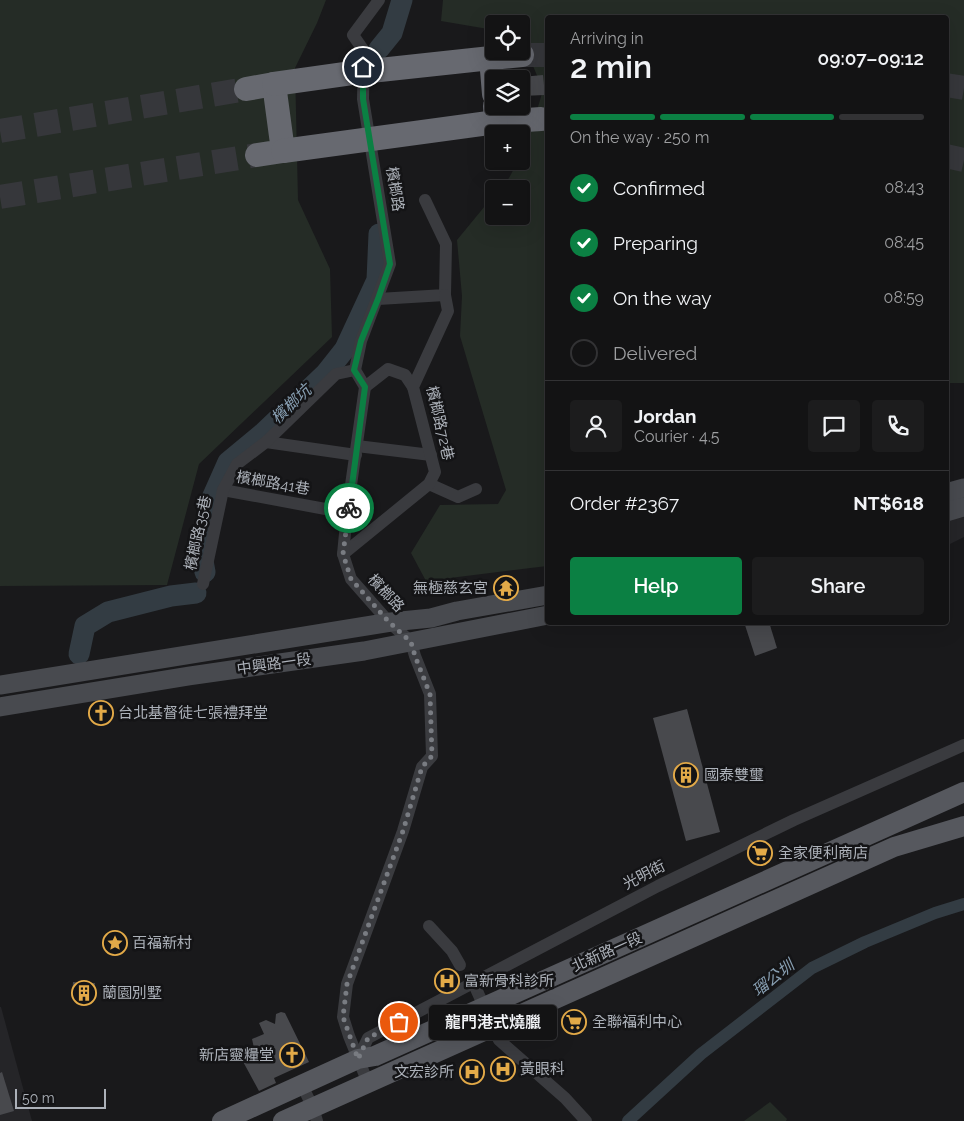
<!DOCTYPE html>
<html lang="en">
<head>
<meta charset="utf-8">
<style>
  :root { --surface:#131314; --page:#1c1c1d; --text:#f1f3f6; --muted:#9d9ea0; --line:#323234; --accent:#0b8043 }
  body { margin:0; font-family:Raleway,"Noto Sans TC",sans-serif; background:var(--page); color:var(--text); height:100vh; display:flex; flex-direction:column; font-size:19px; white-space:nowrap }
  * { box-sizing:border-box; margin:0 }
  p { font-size:16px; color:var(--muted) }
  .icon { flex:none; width:28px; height:28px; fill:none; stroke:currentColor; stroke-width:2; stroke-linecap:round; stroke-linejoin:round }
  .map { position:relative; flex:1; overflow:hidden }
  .panel { position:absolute; left:545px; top:15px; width:404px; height:610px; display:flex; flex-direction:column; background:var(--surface); border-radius:5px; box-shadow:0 5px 20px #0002,0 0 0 1px var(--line) }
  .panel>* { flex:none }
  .controls { position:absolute; left:485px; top:15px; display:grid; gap:10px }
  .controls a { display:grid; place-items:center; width:45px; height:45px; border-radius:5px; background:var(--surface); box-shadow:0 5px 20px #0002,0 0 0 1px var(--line); font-size:25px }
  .scale { position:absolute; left:15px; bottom:12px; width:91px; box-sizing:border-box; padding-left:5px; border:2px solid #acb1b9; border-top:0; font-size:14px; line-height:18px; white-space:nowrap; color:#acb1b9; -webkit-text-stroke:4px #141416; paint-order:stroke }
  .pin { position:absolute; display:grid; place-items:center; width:42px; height:42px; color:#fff; margin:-21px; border:2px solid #fff; border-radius:50%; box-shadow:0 1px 5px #0007 }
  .courier { position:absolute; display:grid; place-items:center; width:50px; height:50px; margin:-25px; border:4px solid #0b8043; border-radius:50%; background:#fff; color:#222; box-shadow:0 1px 6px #0007 }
  .bubble { position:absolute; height:35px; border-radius:5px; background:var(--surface); box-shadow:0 5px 20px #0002,0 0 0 1px var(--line); font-size:16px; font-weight:600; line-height:35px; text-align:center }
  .headline em { font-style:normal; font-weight:600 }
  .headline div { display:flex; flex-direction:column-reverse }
  .headline { display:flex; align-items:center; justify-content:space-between; height:85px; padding:0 25px }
  h1 { font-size:32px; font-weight:600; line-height:38px }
  .bar { display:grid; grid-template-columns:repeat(4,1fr); gap:8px 5px; align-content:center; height:60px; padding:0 25px }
  .bar i { height:6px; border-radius:4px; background:var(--line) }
  .bar .current { background:var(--accent) }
  .bar p { grid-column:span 4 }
  .line { display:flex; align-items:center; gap:12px; padding:0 25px; border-top:1px solid var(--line) }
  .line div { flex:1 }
  .round { display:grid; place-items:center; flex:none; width:52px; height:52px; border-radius:5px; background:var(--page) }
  ol { padding:0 25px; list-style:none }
  li { display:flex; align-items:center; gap:15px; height:55px }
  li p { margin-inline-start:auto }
  li .icon { padding:5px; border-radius:50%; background:var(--accent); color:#fff; stroke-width:4 }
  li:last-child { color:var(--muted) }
  li i { width:28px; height:28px; border:2px solid var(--line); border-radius:50% }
  .action { display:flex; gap:10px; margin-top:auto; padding:10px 25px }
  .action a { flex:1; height:58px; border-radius:5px; background:var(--accent); color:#fff; font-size:20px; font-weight:600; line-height:58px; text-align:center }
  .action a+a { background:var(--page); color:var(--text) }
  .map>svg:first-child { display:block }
  .built { fill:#252528 }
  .green { fill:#252c26 }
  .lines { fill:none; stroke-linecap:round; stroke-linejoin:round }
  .canal { stroke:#333c43; stroke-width:12 }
  .river { stroke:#333c43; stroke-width:21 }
  .building { fill:#48494d }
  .highway-tunnel { stroke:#36373b; stroke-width:24; stroke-dasharray:24 12; stroke-linecap:butt }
  .street { stroke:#3a3b3f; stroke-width:12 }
  .secondary { stroke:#484a4f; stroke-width:19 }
  .primary { stroke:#56585e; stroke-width:20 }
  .highway { stroke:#676970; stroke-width:24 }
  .highway-bridge { stroke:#676970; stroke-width:24 }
  .done { stroke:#797c82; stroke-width:5; stroke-dasharray:0 9 }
  .route { stroke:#0b8043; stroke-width:6 }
  .labels { text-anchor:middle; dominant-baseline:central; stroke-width:5; stroke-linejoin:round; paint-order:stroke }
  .street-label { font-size:15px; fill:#acb1b9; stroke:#141416 }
  .poi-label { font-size:15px; fill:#acb1b9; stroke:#141416; text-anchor:start }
  .water-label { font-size:16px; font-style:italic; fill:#879eb1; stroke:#141416 }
</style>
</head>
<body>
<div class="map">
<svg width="964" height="1121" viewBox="0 0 964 1121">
  <rect width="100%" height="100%" fill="#19191b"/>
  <!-- built -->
  <g class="built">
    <path d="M964 517V537L946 546V521Z"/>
    <path d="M0 1007H1L32 1121H0Z"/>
  </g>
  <!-- green -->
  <g class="green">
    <path d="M0 0H326L317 23 295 68 298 200 330 269 332 337 199 464 167 585 0 586Z"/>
    <path d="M443 0H964V383H946V18H548L547 566 426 581 411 553 440 505 498 504 506 490 460 336 462 296 457 240 494 195V216H521V189H500L509 178 518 161H521V155L527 144 543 90 521 37V24H494V30L441 21Z"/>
    <path d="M770 1102 787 1119 786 1121H744Z"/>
  </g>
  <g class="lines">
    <!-- canal -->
    <path class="canal" d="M628 1121 701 1054 812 968 865 942 935 913 964 904"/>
    <!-- river -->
    <g class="river">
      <path d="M379 49 392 33 402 0"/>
      <path d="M205 572 203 561 208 507 228 462 263 433 326 373 345 349 377 280 379 234"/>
      <path d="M79 654 85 626 108 612 171 596 196 593"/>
    </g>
  </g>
  <!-- building -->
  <g class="building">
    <path d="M543 75 545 95 521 96V77Z"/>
    <path d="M744 622H769L777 648 755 656Z"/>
    <path d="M687 709 720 832 686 841 653 718Z"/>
    <path d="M73 982 95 983 94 998 72 997Z"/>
    <path d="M281 1012 285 1013 309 1062 274 1078 276 1083 259 1091 240 1056 254 1048 252 1039 264 1034 259 1023 266 1020 275 1024 276 1014Z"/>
    <path d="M2 1072 14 1111 0 1115V1073Z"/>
  </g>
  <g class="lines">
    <!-- highway-tunnel -->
    <g class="highway-tunnel">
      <path d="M522 55H548"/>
      <path d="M946 85 964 88"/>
      <path d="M0 131 246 89"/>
      <path d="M946 156 964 160"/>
      <path d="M0 197 257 155"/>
    </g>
    <!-- street -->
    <g class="street">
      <path d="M378 299 445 295 446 244 425 200"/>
      <path d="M365 387 388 369 405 375 413 387"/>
      <path d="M266 442 356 455"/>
      <path d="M357 446 431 455"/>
      <path d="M429 484 458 497 476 489"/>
      <path d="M223 490 347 513"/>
      <path d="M343 554 429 484 435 472 413 387 448 311 445 295"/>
      <path d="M203 584 223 490 237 464 266 442 336 374 355 370"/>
      <path d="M429 926 452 951 460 965"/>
      <path d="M473 982 499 1040 565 1098 586 1121"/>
      <path d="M358 1059 368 1038 658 886 794 820 964 745"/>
      <path d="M368 1083 349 1036 343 1017 347 984 403 831 422 767 432 756 430 694 415 656 411 642 388 621 351 579 343 554 347 513 365 387 355 370 361 341 390 264 363 99 364 51 353 35 379 0"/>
      <path d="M302 1085 313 1108 317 1121"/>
    </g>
    <!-- secondary -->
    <g class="secondary">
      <path d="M946 493 964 488"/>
      <path d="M946 512 964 507"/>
      <path d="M0 685 391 622 431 618 457 611 548 595"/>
      <path d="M0 707 189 676 364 651 548 615"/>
    </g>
    <!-- primary -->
    <g class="primary">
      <path d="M222 1121 358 1059 375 1056 964 792"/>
      <path d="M283 1121 894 847 964 826"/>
    </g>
    <!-- highway -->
    <g class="highway">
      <path d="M246 89 274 84 283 151 257 155"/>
      <path d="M494 94 491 58 522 55"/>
      <path d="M495 106 496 122 541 119"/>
    </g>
    <!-- highway-bridge -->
    <g class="highway-bridge">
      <path d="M274 84 352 73 491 58"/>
      <path d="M283 151 496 122"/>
    </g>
  </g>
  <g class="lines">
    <!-- done -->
    <path class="done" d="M349 508 343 554 351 579 388 621 411 642 415 656 430 694 432 756 422 767 403 831 347 984 343 1017 358 1059 368 1038 399 1022"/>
    <!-- route -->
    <path class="route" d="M349 508 365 387 354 370 361 341 378 299 390 264 363 99V67"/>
  </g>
  <!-- icons -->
  <defs>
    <symbol id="temple-ring" viewBox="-11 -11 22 22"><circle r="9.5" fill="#141416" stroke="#e3aa48" stroke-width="1.5"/><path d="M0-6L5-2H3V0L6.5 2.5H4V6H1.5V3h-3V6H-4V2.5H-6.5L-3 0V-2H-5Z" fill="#e3aa48"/></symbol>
    <symbol id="church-ring" viewBox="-11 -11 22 22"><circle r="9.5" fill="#141416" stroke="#e3aa48" stroke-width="1.5"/><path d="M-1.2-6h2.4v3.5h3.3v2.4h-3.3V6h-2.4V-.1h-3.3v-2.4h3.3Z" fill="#e3aa48"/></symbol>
    <symbol id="building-ring" viewBox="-11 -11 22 22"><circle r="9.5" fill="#141416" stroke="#e3aa48" stroke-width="1.5"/><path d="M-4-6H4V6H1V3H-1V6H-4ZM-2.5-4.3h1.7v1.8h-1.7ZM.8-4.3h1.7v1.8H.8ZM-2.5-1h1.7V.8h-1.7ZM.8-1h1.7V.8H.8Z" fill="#e3aa48"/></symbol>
    <symbol id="supermarket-ring" viewBox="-11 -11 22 22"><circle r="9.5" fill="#141416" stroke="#e3aa48" stroke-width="1.5"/><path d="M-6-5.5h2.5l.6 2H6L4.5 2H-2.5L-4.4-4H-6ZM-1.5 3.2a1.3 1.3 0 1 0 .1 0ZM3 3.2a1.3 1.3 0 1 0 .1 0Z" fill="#e3aa48"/></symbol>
    <symbol id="sight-ring" viewBox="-11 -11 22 22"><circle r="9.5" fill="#141416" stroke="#e3aa48" stroke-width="1.5"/><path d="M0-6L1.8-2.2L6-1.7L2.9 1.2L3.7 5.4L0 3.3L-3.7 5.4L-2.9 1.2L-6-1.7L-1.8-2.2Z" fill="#e3aa48"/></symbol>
    <symbol id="hospital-ring" viewBox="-11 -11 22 22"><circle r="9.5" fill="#141416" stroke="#e3aa48" stroke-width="1.5"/><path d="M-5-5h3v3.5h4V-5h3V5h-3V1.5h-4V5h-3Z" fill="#e3aa48"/></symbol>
  </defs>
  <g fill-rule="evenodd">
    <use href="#temple-ring" x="492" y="574" width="28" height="28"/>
    <use href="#church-ring" x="87" y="699" width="28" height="28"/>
    <use href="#building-ring" x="672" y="761" width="28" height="28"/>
    <use href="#supermarket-ring" x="746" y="839" width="28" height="28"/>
    <use href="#sight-ring" x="101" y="929" width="28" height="28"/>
    <use href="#hospital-ring" x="433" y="967" width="28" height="28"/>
    <use href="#building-ring" x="70" y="979" width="28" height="28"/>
    <use href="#supermarket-ring" x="560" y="1008" width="28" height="28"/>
    <use href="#church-ring" x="278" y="1041" width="28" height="28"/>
    <use href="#hospital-ring" x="489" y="1055" width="28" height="28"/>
    <use href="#hospital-ring" x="458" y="1058" width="28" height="28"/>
  </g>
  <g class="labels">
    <!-- street labels -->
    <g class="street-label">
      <text transform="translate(395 189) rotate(81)">檳榔路</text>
      <text transform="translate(440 423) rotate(77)">檳榔路72巷</text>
      <text transform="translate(273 483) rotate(10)">檳榔路41巷</text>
      <text transform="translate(198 533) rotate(-78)">檳榔路35巷</text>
      <text transform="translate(386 593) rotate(47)">檳榔路</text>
      <text transform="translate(274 664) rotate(-8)">中興路一段</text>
      <text transform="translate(644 875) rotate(-27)">光明街</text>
      <text transform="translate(607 952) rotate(-24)">北新路一段</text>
    </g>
    <!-- poi labels -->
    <g class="poi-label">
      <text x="488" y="588" text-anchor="end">無極慈玄宮</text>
      <text x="118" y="713">台北基督徒七張禮拜堂</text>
      <text x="704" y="775">國泰雙璽</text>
      <text x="778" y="853">全家便利商店</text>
      <text x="132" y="943">百福新村</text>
      <text x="464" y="981">富新骨科診所</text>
      <text x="102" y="993">蘭園別墅</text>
      <text x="592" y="1022">全聯福利中心</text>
      <text x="274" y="1055" text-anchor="end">新店靈糧堂</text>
      <text x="520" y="1069">黃眼科</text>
      <text x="454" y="1072" text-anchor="end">文宏診所</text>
    </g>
    <!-- water labels -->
    <g class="water-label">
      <text transform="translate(291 404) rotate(-43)">檳榔坑</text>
      <text transform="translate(773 978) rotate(-38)">瑠公圳</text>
    </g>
  </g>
</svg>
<div class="controls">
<a><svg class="icon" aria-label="locate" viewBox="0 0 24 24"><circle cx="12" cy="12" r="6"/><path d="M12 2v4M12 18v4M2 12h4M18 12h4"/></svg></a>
<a><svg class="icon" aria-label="layers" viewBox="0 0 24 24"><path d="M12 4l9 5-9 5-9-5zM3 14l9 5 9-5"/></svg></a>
<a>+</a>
<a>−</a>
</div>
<div class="scale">50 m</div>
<div class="pin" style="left:399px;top:1022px;background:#ea580c"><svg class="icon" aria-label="bag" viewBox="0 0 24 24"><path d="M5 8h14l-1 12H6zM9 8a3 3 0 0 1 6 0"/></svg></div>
<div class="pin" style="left:363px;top:67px;background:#1f2937"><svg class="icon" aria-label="home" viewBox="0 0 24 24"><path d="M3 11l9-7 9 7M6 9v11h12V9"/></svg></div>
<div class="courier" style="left:349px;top:508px"><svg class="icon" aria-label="bike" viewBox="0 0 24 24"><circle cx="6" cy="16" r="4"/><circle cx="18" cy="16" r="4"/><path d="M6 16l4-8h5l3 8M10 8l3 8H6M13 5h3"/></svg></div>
<div class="bubble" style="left:429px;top:1005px;width:128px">龍門港式燒臘</div>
<section class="panel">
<div class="headline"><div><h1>2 min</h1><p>Arriving in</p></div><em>09:07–09:12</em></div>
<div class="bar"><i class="current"></i><i class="current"></i><i class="current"></i><i></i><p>On the way · 250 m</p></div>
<ol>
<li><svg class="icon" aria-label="check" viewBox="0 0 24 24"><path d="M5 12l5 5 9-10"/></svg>Confirmed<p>08:43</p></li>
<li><svg class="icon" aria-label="check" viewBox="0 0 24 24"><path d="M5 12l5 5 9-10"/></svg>Preparing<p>08:45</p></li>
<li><svg class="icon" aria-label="check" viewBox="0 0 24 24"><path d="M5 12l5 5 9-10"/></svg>On the way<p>08:59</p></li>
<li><i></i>Delivered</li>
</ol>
<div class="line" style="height:90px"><a class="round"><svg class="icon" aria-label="person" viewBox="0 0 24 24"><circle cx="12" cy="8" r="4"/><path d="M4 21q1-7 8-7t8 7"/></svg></a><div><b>Jordan</b><p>Courier · 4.5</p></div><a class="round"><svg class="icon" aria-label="chat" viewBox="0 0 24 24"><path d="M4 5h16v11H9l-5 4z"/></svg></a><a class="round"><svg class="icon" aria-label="phone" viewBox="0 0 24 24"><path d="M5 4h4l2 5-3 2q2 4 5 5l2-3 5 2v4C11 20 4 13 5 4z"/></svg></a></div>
<div class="line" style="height:65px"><div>Order #2367</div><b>NT$618</b></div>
<div class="action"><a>Help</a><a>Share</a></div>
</section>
</div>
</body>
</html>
